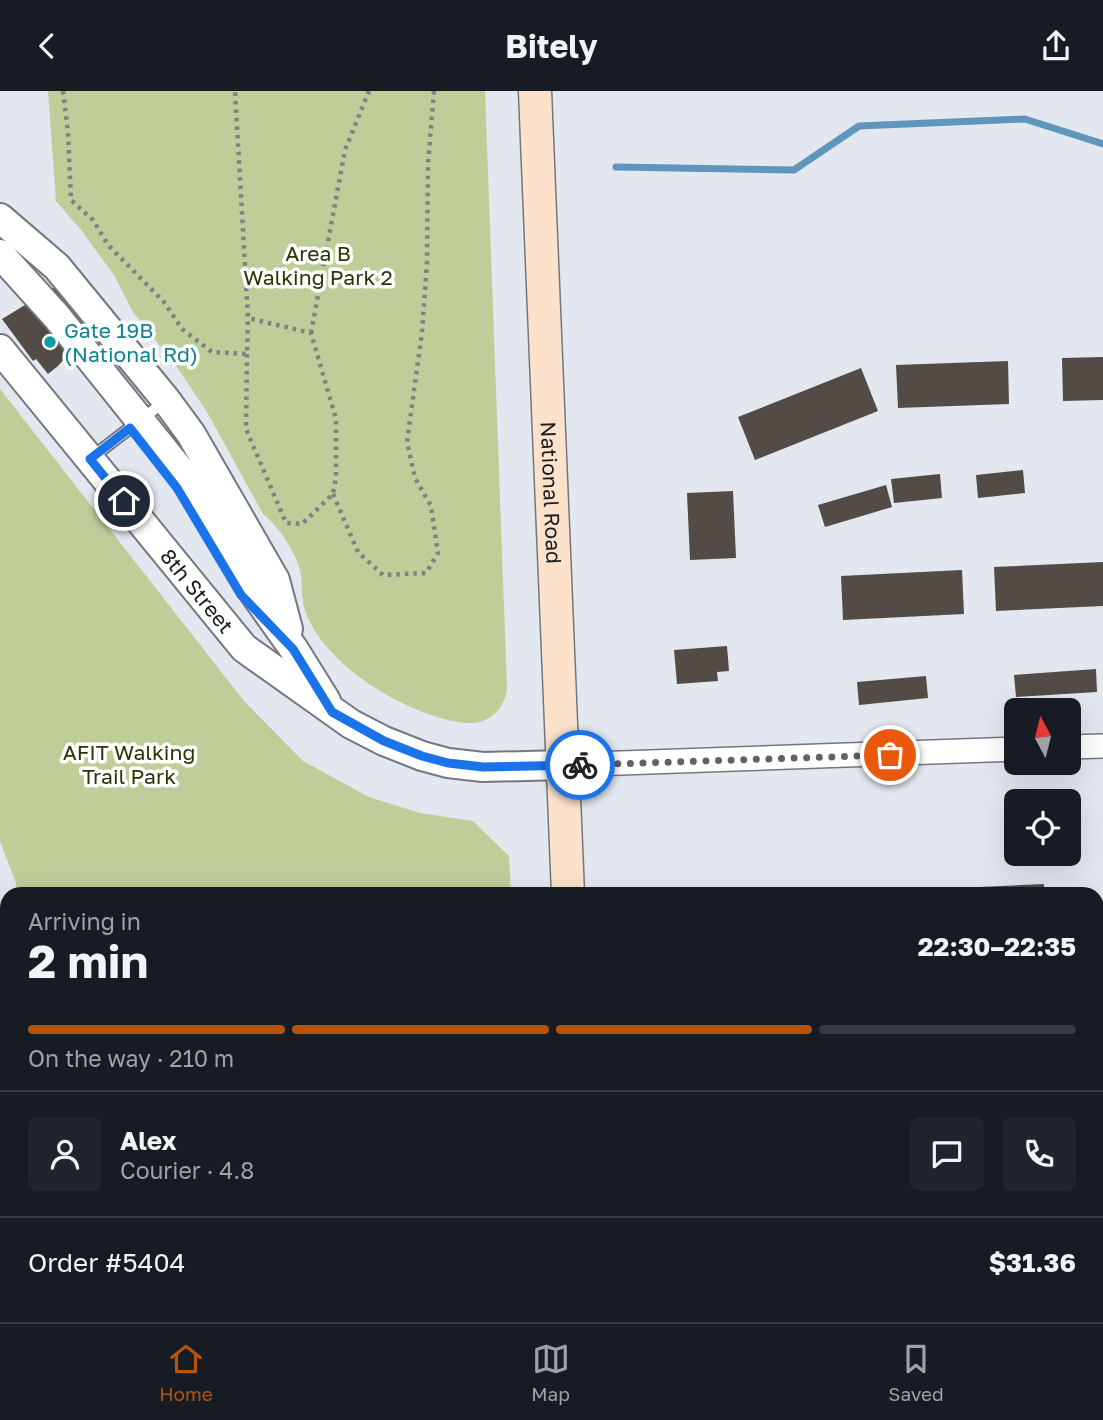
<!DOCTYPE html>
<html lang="en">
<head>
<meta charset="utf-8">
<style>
  :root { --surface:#171b24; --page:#20242c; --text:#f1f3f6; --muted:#9ea1a6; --line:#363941; --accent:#b45309 }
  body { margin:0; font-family:"Golos Text",sans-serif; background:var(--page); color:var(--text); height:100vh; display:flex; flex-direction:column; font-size:26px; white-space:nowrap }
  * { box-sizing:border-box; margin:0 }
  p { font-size:23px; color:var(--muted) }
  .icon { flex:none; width:38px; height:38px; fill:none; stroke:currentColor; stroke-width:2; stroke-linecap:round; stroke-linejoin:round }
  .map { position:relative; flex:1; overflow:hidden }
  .side { position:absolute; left:0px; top:796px; width:1104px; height:436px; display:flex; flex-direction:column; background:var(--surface); border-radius:21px 21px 0 0; box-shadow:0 7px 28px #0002 }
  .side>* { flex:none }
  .needle { width:46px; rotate:353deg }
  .controls { position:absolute; left:1004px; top:607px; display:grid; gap:14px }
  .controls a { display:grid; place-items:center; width:77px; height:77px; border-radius:10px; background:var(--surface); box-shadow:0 7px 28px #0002; font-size:35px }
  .pin { position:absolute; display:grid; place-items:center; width:60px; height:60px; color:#fff; margin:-30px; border:4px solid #fff; border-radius:50%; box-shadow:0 2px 7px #0007 }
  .courier { position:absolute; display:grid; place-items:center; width:70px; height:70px; margin:-35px; border:5px solid #1a73e8; border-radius:50%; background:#fff; color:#222; box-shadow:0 2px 9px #0007 }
  .summary em { font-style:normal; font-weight:700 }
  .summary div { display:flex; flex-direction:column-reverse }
  .summary { display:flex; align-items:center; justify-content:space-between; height:119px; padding:0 28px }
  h1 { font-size:46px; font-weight:700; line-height:52px }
  .bar { display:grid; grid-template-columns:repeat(4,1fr); gap:10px 7px; align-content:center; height:84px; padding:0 28px }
  .bar i { height:9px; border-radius:5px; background:var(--line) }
  .bar .selected { background:var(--accent) }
  .bar p { grid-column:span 4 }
  .line { display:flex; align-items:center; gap:18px; padding:0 28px; border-top:2px solid var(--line) }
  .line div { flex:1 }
  .round { display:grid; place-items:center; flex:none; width:74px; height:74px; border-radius:10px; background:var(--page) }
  header { display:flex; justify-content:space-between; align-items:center; height:91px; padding:0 28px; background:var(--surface); font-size:32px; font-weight:700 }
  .tab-bar { display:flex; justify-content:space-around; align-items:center; height:98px; border-top:2px solid var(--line); background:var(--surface); font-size:19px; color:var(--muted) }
  .tab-bar a { display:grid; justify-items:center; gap:4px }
  .tab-bar .selected { color:var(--accent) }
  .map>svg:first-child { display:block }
  .green { fill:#bfcd99 }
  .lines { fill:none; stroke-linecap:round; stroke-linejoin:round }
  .stream { stroke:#6095bc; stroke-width:7 }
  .building { fill:#524b46 }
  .service-casing { stroke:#74777f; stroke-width:14 }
  .minor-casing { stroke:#74777f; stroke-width:26 }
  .tertiary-casing { stroke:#74777f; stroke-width:32 }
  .secondary-casing { stroke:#74777f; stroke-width:35 }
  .path { stroke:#7e8186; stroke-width:4.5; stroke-dasharray:3.5 5; stroke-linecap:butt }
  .service { stroke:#fff; stroke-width:10 }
  .minor { stroke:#fff; stroke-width:23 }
  .tertiary { stroke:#fff; stroke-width:28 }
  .secondary { stroke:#fce2ca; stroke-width:32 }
  .done { stroke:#606267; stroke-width:7; stroke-dasharray:0 12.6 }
  .route { stroke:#1a73e8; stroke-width:9 }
  .culture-dot { fill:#0f9aa8; stroke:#fff; stroke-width:2.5 }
  .labels { text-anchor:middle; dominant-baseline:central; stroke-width:7; stroke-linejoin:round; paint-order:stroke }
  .park-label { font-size:21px; fill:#2b3405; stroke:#fff }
  .culture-label { font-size:21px; fill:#0d838f; stroke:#fff; text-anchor:start }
  .street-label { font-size:21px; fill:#191b1e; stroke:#fff }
</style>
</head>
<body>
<header><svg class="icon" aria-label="back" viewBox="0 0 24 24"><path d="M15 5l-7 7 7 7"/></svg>Bitely<svg class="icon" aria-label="share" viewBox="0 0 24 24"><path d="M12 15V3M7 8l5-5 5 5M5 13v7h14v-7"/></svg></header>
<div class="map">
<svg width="1103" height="1231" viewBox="0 0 1103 1231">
  <rect width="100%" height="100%" fill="#e3e7ef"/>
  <!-- green -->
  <g class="green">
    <path d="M48 0H485L507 598C504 619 489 633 467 632 411 627 323 575 305 519 300 506 304 490 299 476 293 457 279 436 263 423L207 321 179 279 133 221 114 184 81 139 56 110Z"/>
    <path d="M0 298 244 610 303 670 369 706 420 722 473 730 509 765 511 803H16V792L0 750Z"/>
    <path d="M36 1225H535L536 1231H37Z"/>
  </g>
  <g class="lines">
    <!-- stream -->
    <path class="stream" d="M616 76 794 79 859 35 1025 28 1103 53"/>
  </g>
  <!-- building -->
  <g class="building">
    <path d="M76 183 107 221 58 275 48 283 36 268 33 270 2 228Z"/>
    <path d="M1103 266V309L1063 310 1062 267Z"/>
    <path d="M1008 270 1009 313 898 317 896 274Z"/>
    <path d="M861 277 878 320 755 369 738 326Z"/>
    <path d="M1023 379 1025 402 978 407 976 384Z"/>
    <path d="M940 383 942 407 894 412 891 388Z"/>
    <path d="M886 394 892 416 825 436 818 414Z"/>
    <path d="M733 400 736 467 690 469 687 402Z"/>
    <path d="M1103 471V515L996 520 994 476Z"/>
    <path d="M962 479 964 523 843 529 841 485Z"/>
    <path d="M727 555 729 580 717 581 718 590 677 593 674 559Z"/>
    <path d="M1096 578 1097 601 1016 606 1014 584Z"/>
    <path d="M926 585 928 607 859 614 857 591Z"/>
    <path d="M1044 793V803H934V798Z"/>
    <path d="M899 798V803H829V801Z"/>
    <path d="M749 1225H805V1227L749 1230Z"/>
  </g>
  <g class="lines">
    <defs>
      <g id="service">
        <path d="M91 367 164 311"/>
        <path d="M704 1225V1231"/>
      </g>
      <g id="minor">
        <path d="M1069 656 1103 655"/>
        <path d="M564 674 1017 658"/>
      </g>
      <g id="tertiary">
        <path d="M0 127 57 176 166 309 191 343 275 489 288 538"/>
        <path d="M0 163 57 226 187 388 254 502 293 557 326 610"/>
        <path id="s1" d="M0 258 244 557 351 633 384 650 422 665 448 672 483 676 564 674"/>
      </g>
      <g id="secondary">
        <path id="s2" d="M535 0 568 803"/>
        <path d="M585 1225V1231"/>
      </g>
    </defs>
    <!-- service casing -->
    <use href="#service" class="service-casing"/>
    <!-- minor casing -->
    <use href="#minor" class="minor-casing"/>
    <!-- tertiary casing -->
    <use href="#tertiary" class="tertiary-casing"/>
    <!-- secondary casing -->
    <use href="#secondary" class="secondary-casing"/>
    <!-- path -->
    <g class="path">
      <path d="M63 0 68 42 71 109 93 129 108 154 164 211 182 238 212 261 247 263 248 227 235 0"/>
      <path d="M311 242 345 59 369 0"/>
      <path d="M247 263 246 338 286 432 302 433 333 403 336 386V328L311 242 248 227"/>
      <path d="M333 403 358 461 383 484 426 482 438 462 431 415 415 387 407 351 422 241 427 171 428 73 434 0"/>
    </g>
    <!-- service -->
    <use href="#service" class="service"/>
    <!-- minor -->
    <use href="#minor" class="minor"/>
    <!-- tertiary -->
    <use href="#tertiary" class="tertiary"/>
    <!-- secondary -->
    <use href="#secondary" class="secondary"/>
  </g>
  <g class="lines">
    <!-- done -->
    <path class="done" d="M580 674 890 664"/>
    <!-- route -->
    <path class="route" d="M124 410 90 368 130 337 177 397 241 504 293 558 332 621 384 650 422 665 448 672 483 676 580 674"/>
  </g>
  <!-- markers -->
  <circle class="culture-dot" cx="50" cy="251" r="7"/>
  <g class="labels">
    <!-- park labels -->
    <g class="park-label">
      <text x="318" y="162">Area B<tspan x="318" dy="24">Walking Park 2</tspan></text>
      <text x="129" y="661">AFIT Walking<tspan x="129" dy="24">Trail Park</tspan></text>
    </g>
    <!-- culture labels -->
    <g class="culture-label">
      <text x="64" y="239">Gate 19B<tspan x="64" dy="24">(National Rd)</tspan></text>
    </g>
    <!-- street labels -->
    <g class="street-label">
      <text stroke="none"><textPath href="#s2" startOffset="402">National Road</textPath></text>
      <text stroke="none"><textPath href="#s1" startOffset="312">8th Street</textPath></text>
    </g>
  </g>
</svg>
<div class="controls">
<a><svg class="needle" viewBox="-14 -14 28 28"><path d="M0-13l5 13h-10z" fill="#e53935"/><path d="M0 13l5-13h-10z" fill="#9ea1a6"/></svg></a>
<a><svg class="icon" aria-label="locate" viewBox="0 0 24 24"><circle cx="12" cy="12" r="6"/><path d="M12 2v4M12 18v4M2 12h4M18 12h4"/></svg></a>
</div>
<div class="pin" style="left:890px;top:664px;background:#ea580c"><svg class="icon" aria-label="bag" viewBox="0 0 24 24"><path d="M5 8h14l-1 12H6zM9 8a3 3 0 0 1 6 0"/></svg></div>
<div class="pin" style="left:124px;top:410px;background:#1f2937"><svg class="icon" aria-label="home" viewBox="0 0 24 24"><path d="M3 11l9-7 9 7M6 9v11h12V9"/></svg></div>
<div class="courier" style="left:580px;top:674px"><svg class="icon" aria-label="bike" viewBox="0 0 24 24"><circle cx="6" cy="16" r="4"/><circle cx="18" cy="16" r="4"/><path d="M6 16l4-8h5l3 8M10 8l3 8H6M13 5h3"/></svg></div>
<section class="side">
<div class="summary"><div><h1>2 min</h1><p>Arriving in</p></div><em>22:30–22:35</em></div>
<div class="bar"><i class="selected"></i><i class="selected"></i><i class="selected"></i><i></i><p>On the way · 210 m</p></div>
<div class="line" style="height:126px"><a class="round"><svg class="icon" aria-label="person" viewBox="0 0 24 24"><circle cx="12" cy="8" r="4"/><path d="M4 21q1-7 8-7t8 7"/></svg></a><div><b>Alex</b><p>Courier · 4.8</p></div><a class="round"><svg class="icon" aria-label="chat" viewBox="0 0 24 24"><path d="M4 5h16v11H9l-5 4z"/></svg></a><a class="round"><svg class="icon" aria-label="phone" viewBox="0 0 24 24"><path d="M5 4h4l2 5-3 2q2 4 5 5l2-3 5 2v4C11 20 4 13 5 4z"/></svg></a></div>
<div class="line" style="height:91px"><div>Order #5404</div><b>$31.36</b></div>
</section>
</div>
<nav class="tab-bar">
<a class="selected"><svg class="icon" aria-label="home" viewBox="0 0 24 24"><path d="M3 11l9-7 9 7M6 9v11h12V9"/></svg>Home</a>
<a><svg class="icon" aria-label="map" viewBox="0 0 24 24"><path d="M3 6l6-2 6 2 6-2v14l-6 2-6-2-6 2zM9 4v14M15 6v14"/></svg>Map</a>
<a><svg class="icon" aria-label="saved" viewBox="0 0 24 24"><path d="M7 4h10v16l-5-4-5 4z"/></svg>Saved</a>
</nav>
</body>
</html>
